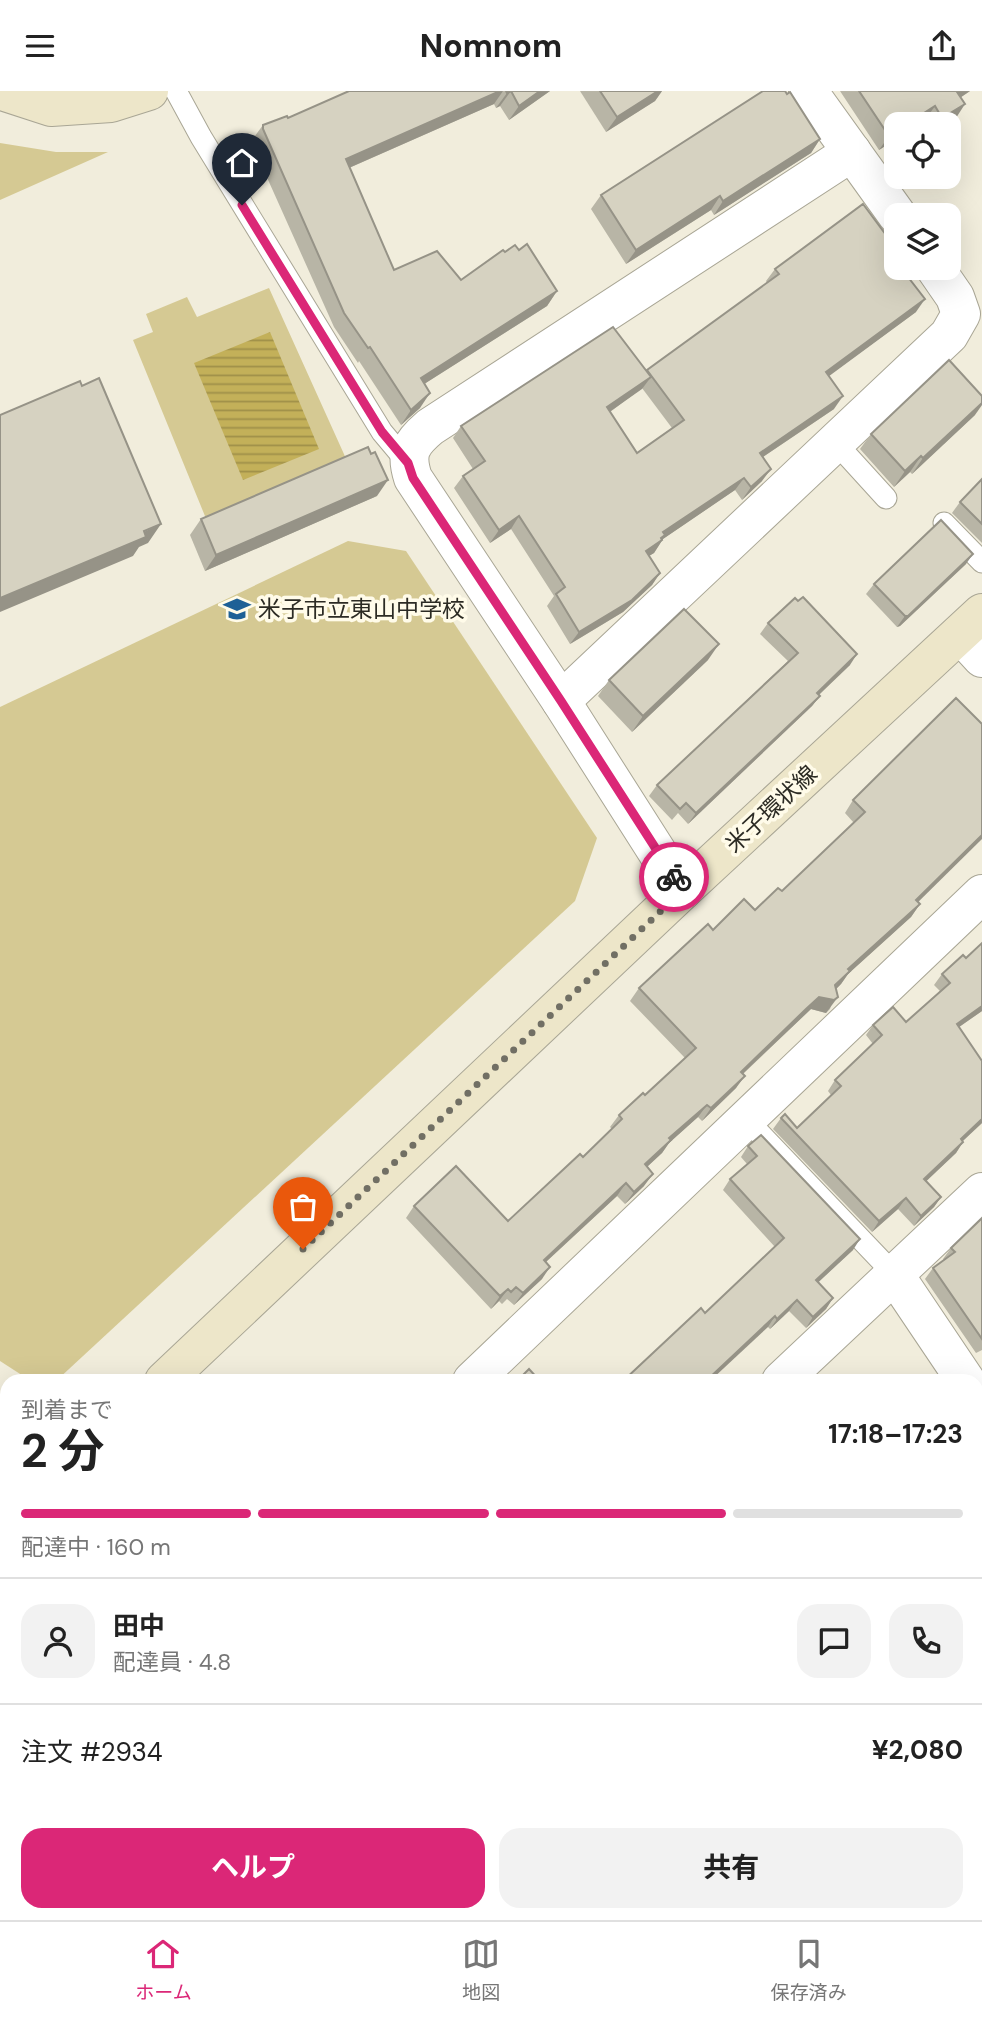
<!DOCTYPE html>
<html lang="ja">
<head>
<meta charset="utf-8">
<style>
  :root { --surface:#fff; --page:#f2f2f2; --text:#222; --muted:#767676; --line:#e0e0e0; --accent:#db2777 }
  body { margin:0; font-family:"DM Sans","Noto Sans JP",sans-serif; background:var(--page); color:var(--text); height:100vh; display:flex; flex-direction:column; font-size:26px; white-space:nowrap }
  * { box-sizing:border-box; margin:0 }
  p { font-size:23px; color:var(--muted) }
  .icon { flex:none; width:38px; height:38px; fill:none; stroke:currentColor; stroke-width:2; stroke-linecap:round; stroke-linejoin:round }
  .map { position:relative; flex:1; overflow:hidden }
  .drawer { position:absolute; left:0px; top:1283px; width:984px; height:548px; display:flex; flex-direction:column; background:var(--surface); border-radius:21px 21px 0 0; box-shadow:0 7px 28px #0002 }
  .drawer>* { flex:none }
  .fabs { position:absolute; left:884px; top:21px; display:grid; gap:14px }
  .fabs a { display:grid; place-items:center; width:77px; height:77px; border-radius:14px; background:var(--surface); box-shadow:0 7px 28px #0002; font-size:35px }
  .pin { position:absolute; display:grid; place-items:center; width:60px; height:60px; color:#fff; margin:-72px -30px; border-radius:50% 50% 50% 0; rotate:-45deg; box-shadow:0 0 7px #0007 }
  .pin .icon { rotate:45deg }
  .courier { position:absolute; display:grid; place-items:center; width:70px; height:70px; margin:-35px; border:5px solid #db2777; border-radius:50%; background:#fff; color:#222; box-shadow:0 2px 9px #0007 }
  .head em { font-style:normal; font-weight:700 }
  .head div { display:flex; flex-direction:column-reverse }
  .head { display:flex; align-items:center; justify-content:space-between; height:119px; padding:0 21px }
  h1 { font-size:46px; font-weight:700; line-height:52px }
  .bar { display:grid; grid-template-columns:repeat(4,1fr); gap:10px 7px; align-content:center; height:84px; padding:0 21px }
  .bar i { height:9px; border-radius:5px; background:var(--line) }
  .bar .active { background:var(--accent) }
  .bar p { grid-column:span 4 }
  .line { display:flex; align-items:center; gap:18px; padding:0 21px; border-top:2px solid var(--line) }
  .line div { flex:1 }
  .round { display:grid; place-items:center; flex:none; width:74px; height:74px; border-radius:21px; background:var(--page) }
  .button { display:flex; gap:14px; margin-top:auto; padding:14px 21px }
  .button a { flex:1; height:80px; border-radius:21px; background:var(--accent); color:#fff; font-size:28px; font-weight:700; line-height:80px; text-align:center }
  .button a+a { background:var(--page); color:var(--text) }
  header { display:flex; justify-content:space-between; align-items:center; height:91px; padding:0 21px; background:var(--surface); font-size:32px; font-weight:700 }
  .tabs { display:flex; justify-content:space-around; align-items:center; height:98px; border-top:2px solid var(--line); background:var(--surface); font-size:19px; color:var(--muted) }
  .tabs a { display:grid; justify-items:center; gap:4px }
  .tabs .active { color:var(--accent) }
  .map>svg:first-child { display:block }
  .forest { fill:url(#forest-firs) }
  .park { fill:#d5c993 }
  .water { fill:url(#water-rules) }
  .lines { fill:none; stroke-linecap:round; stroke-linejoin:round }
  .lane-casing { stroke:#a9a695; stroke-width:23 }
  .street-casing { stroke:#a9a695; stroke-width:40 }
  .secondary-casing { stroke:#a9a695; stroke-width:40 }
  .lane { stroke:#fff; stroke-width:21 }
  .street { stroke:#fff; stroke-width:38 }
  .secondary { stroke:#ede6c9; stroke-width:38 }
  .wall { fill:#b8b5a6; fill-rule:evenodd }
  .shaded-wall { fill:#969387 }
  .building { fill:#d6d2c1; stroke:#969387; stroke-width:2 }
  .done { stroke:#716f64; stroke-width:7; stroke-dasharray:0 12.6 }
  .route { stroke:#db2777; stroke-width:9 }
  .labels { text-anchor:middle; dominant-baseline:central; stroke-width:7; stroke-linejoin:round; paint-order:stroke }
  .poi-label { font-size:23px; fill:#2c2b24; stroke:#fffbe9; text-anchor:start }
  .street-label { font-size:23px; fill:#2c2b24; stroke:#fffbe9 }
</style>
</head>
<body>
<header><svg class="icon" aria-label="menu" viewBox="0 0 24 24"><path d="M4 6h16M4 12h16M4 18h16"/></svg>Nomnom<svg class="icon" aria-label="share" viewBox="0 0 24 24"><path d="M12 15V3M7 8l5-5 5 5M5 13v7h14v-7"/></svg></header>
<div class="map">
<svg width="982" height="1829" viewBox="0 0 982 1829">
  <defs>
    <pattern id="forest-firs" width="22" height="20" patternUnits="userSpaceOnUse" patternTransform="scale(1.75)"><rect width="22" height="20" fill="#cbb760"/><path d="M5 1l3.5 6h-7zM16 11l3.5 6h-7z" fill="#a5954f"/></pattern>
    <pattern id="water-rules" width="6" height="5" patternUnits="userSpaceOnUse" patternTransform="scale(1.75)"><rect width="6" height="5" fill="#c3b059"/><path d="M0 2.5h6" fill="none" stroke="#9f8f49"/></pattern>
  </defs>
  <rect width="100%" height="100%" fill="#f1eddc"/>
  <!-- forest -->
  <path class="forest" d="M0 1802H7V1824H680L688 1829H0Z"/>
  <!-- park -->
  <g class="park">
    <path d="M0 52 56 61H108L0 109Z"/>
    <path d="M269 197 348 372 207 430 133 249 153 241 146 223 187 206 197 226Z"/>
    <path d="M348 450 406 460 597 747 575 810 56 1290H31L0 1270V616Z"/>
  </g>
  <!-- water -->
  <g class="water">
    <path d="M270 241 319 358 243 389 194 272Z"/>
    <path d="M768 1824H881L901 1829H778Z"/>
  </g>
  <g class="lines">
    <defs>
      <g id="lane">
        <path d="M176 0 201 46 382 341 408 372"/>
        <path d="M835 351 886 407"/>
        <path d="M944 432 982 471"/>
        <path d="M746 1028 894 1183"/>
      </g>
      <g id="street">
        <path d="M808 0 897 124"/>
        <path d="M960 543 982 567"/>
        <path d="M561 610 949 244 961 223 955 206 935 177"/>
        <path d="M682 800 561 610 413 387C405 362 410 353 430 336L852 61"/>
        <path d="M894 1183 966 1290"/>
        <path d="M472 1290 982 803"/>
        <path d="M781 1290 982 1101"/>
        <path d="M976 1444H982"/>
        <path d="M978 1583 982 1594"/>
        <path d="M976 1801 982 1800"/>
      </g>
      <g id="secondary">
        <path d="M2 0 51 16 111 12 149 0"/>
        <path d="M164 1290 682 800 982 522"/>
        <path d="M0 1427 7 1435"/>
      </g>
    </defs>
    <!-- lane casing -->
    <use href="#lane" class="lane-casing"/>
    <!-- street casing -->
    <use href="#street" class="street-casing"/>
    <!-- secondary casing -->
    <use href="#secondary" class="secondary-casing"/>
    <!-- lane -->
    <use href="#lane" class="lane"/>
    <!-- street -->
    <use href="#street" class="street"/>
    <!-- secondary -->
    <use href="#secondary" class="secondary"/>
  </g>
  <!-- wall -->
  <g class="wall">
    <path d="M349 0H550L509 29 500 15 496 17 494 13 349 77 394 179 461 189 557 200 547 215 424 293 420 317 401 334 359 270 358 272 334 236 252 53V49L263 34 288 27Z"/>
    <path d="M580 0H662L655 10 606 41Z"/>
    <path d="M840 0H970L961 6 956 27 945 33H928L925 29 896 33V48L879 59Z"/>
    <path d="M820 48 811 62 714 124 711 119 626 173 591 118 601 104Z"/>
    <path d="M892 152 887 158 916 221 828 285 834 318 763 366 762 390 742 409 735 399 663 448 654 462 649 465 660 482 652 494 623 521 570 553 547 515 554 505 511 438 490 452 454 397 463 385 473 378 453 347 461 335 646 280 767 192 766 190 775 178ZM642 297 672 337 637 362 610 321Z"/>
    <path d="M975 324 912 383 910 381 894 396 860 358 871 343Z"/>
    <path d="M982 388V452L952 422 960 411Z"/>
    <path d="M377 405 205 480 190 444 201 428Z"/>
    <path d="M966 473 900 535 897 536 866 503 874 493Z"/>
    <path d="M768 532 850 574 819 604 820 605 812 615 688 733 678 722 672 729 649 705 657 694 788 570 760 543Z"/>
    <path d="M708 569 632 641 598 605 609 589Z"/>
    <path d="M956 607 918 811 920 813 911 826 848 883 841 893 836 898 830 918 826 922 811 918 743 983 736 997 702 1030 698 1026 669 1052 662 1062 647 1076 644 1095 625 1113 617 1105 546 1171 542 1188 514 1214 507 1208 502 1213 499 1210 491 1218 406 1127 414 1115 508 1130 583 1066 612 1038 610 1036 619 1024 645 1004 685 967 630 910 639 897 713 839 755 819 782 800 854 732 845 722 853 709Z"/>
    <path d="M982 852V920L959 936 982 1032 963 1050V1051L956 1062 926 1090 941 1106 934 1116 914 1135 898 1118 872 1141 773 1038 781 1027 797 1037 831 1004 828 1000 835 989 873 953 866 944 873 934 906 931 940 900 934 894 942 883 966 867Z"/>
    <path d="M748 1055 853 1159 818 1191 833 1207 826 1218 806 1237 789 1220 770 1238 768 1236 705 1222 775 1156 723 1099 730 1088 747 1073 741 1066Z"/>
    <path d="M982 1127V1259L976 1262 925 1188 933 1177 944 1169 943 1168 951 1157Z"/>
  </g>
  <!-- shaded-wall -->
  <g class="shaded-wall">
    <path d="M500 0H503L494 13 335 83 346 68Z"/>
    <path d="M511 0 500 15 496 17 507 2Z"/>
    <path d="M540 0H550L509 29 519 15Z"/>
    <path d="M658 0H662L655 10 606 41 617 26Z"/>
    <path d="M959 0H970L948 15Z"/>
    <path d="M965 13 956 27 945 33H938L942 27Z"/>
    <path d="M935 15 925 29 919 33H907Z"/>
    <path d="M896 40V48L879 59 889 45Z"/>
    <path d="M820 48 811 62 714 124 723 110Z"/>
    <path d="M720 105 711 119 626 173 636 159Z"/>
    <path d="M557 200 547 215 410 302 421 287Z"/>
    <path d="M925 208 916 221 817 294 826 281Z"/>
    <path d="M651 286 642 298 598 329 607 316Z"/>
    <path d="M430 302 420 317 401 334 411 319Z"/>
    <path d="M843 305 834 318 751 374 760 362Z"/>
    <path d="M982 312V314L975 324 912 383 923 367Z"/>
    <path d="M921 365 910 381 894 396 905 380Z"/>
    <path d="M771 378 762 390 742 409 751 396Z"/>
    <path d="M744 387 735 399 663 448 654 462 637 472 646 460 663 441Z"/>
    <path d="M388 389 377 405 205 480 216 464Z"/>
    <path d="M519 425 511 438 490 452 499 439Z"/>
    <path d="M161 433 148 452 139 456 133 465 0 521V507Z"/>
    <path d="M973 463 966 473 900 535 897 536 905 525Z"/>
    <path d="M660 482 652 494 623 521 570 553 579 541Z"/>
    <path d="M719 553 708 569 632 641 643 625Z"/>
    <path d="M857 563 850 574 809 613 817 602Z"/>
    <path d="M820 605 812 615 688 733 696 722Z"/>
    <path d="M982 744V748L907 822 916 809Z"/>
    <path d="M920 813 911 826 848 883 841 893 827 907 848 878Z"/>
    <path d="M819 906H838L826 922 811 918 732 993 741 981Z"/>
    <path d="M982 915V920L949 943 957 933Z"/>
    <path d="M745 985 736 997 702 1030 711 1017Z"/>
    <path d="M707 1014 698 1026 669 1052 662 1062 636 1086 645 1073 669 1047Z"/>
    <path d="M982 1028V1032L954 1058 961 1048Z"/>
    <path d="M963 1051 956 1062 917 1099 924 1088Z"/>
    <path d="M653 1083 644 1095 625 1113 634 1101Z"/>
    <path d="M626 1092 617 1105 535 1181 544 1169Z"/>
    <path d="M941 1106 934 1116 914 1135 921 1125Z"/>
    <path d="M906 1107 898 1118 872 1141 879 1130Z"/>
    <path d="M860 1148 853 1159 809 1200 816 1189Z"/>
    <path d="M550 1176 542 1188 514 1214 523 1202Z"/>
    <path d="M508 1198 499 1210 491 1218 500 1205Z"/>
    <path d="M833 1207 826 1218 806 1237 813 1226Z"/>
    <path d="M797 1209 789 1220 770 1238 777 1228Z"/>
    <path d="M775 1225 768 1236 710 1290H706Z"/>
    <path d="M976 1525 982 1526V1538L976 1537Z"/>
  </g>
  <!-- building -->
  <g class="building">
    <path d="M349 0H500L346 68 394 179 437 160 461 189 503 159 505 161 515 154 519 159 527 153 557 200 421 287 430 302 411 319 370 256 368 257 344 222 263 38V34L287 25 288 27Z"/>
    <path d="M506 0H540L519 15 511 0 507 2Z"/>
    <path d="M600 0H658L617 26Z"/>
    <path d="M763 0H785L787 3 790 1 820 48 723 110 720 105 636 159 601 104Z"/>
    <path d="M859 0H959L957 1 965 13 942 27 935 15 907 33H896V40L889 45Z"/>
    <path d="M863 113 892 152 886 156 896 169V177H901L925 208 826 281 843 305 760 362 771 378 751 396 744 387 663 441 665 444 661 447 662 449 646 460 660 482 632 509 579 541 556 503 565 496 519 425 499 439 463 385 485 370 461 335 613 236 651 286 607 316 637 362 684 329 647 279 779 183 775 178Z"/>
    <path d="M949 269 982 305V312L923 367 921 365 905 380 871 343Z"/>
    <path d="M99 287 161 433 144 440 146 446 0 507V324L80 290 82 295Z"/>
    <path d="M368 356 371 363 375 361 388 389 216 464 201 428Z"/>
    <path d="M982 388V433L960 411Z"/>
    <path d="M941 429 973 463 908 525H905L874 493Z"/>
    <path d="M803 506 857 563 817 602 820 605 696 722 686 712 680 718 657 694 798 562 768 532 795 507 798 510Z"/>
    <path d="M684 518 719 553 643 625 609 589Z"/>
    <path d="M956 607 982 633V744L916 809 920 813 848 878 850 880 835 894 838 906 834 909 819 906 806 918 741 981 745 985 711 1017 707 1014 669 1047 671 1049 645 1073 653 1083 634 1101 626 1092 544 1169 550 1176 523 1202 516 1196 511 1201 508 1198 500 1205 414 1115 456 1075 508 1130 580 1063 583 1066 622 1028 619 1024 643 1002 645 1004 696 957 639 897 708 833 713 839 744 808 755 819 778 797 782 800 865 721 853 709Z"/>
    <path d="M982 852V915L957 933 982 970V1028L961 1048 963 1051 924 1088 941 1106 921 1125 906 1107 879 1130 781 1027 785 1023 797 1037 841 995 835 989 882 944 873 934 893 916 906 931 950 892 942 883 963 864 966 867Z"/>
    <path d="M761 1044 860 1148 816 1189 833 1207 813 1226 797 1209 777 1228 775 1225 706 1290H623L701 1217 705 1222 784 1147 730 1088 757 1065 748 1055Z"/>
    <path d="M982 1127V1248L933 1177 955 1161 951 1157Z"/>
    <path d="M529 1278 540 1290H517Z"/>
    <path d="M976 1454 982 1455V1526L976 1525Z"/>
  </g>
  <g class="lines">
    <!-- done -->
    <path class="done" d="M303 1158 682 800 674 786"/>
    <!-- route -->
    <path class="route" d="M242 114 382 341 408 372 413 387 561 610 674 786"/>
  </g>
  <!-- icons -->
  <defs>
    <symbol id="school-bare" viewBox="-9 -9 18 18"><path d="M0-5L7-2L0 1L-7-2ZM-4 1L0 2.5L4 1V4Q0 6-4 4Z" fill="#1e6096" stroke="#fffbe9" stroke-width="2.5" paint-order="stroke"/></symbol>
  </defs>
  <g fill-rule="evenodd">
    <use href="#school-bare" x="218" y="499" width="38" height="38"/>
  </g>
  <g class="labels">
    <!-- poi labels -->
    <g class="poi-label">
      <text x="258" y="518">米子市立東山中学校</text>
    </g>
    <!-- street labels -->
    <g class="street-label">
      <text transform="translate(771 718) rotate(-43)">米子環状線</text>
    </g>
  </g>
</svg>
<div class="fabs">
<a><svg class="icon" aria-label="locate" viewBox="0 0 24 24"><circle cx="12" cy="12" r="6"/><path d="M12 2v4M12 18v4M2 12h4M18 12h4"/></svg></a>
<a><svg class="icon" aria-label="layers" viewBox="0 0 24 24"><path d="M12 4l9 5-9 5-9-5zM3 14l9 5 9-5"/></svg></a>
</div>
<div class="pin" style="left:303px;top:1158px;background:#ea580c"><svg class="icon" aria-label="bag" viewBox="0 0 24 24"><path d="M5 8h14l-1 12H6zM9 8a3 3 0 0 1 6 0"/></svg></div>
<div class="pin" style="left:242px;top:114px;background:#1f2937"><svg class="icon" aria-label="home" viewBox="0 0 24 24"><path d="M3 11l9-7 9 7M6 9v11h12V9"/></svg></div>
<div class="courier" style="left:674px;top:786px"><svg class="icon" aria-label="bike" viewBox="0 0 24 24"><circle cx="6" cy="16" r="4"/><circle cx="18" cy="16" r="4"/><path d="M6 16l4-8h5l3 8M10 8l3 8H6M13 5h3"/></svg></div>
<section class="drawer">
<div class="head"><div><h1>2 分</h1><p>到着まで</p></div><em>17:18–17:23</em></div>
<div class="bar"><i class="active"></i><i class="active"></i><i class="active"></i><i></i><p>配達中 · 160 m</p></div>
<div class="line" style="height:126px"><a class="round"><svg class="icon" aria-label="person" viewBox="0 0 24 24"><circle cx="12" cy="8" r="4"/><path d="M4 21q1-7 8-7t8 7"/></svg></a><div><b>田中</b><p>配達員 · 4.8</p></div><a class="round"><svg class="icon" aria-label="chat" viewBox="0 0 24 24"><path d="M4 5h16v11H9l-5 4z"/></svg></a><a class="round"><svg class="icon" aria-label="phone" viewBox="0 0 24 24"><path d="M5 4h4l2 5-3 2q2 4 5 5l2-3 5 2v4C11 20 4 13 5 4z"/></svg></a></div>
<div class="line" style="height:91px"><div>注文 #2934</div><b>¥2,080</b></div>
<div class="button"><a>ヘルプ</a><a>共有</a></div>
</section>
</div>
<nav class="tabs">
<a class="active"><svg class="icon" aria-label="home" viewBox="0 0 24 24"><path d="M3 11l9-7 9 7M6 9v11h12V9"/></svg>ホーム</a>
<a><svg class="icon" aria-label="map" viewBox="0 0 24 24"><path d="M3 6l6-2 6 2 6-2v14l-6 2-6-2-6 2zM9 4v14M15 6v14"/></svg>地図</a>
<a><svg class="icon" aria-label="saved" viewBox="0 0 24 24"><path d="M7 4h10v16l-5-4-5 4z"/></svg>保存済み</a>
</nav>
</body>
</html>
